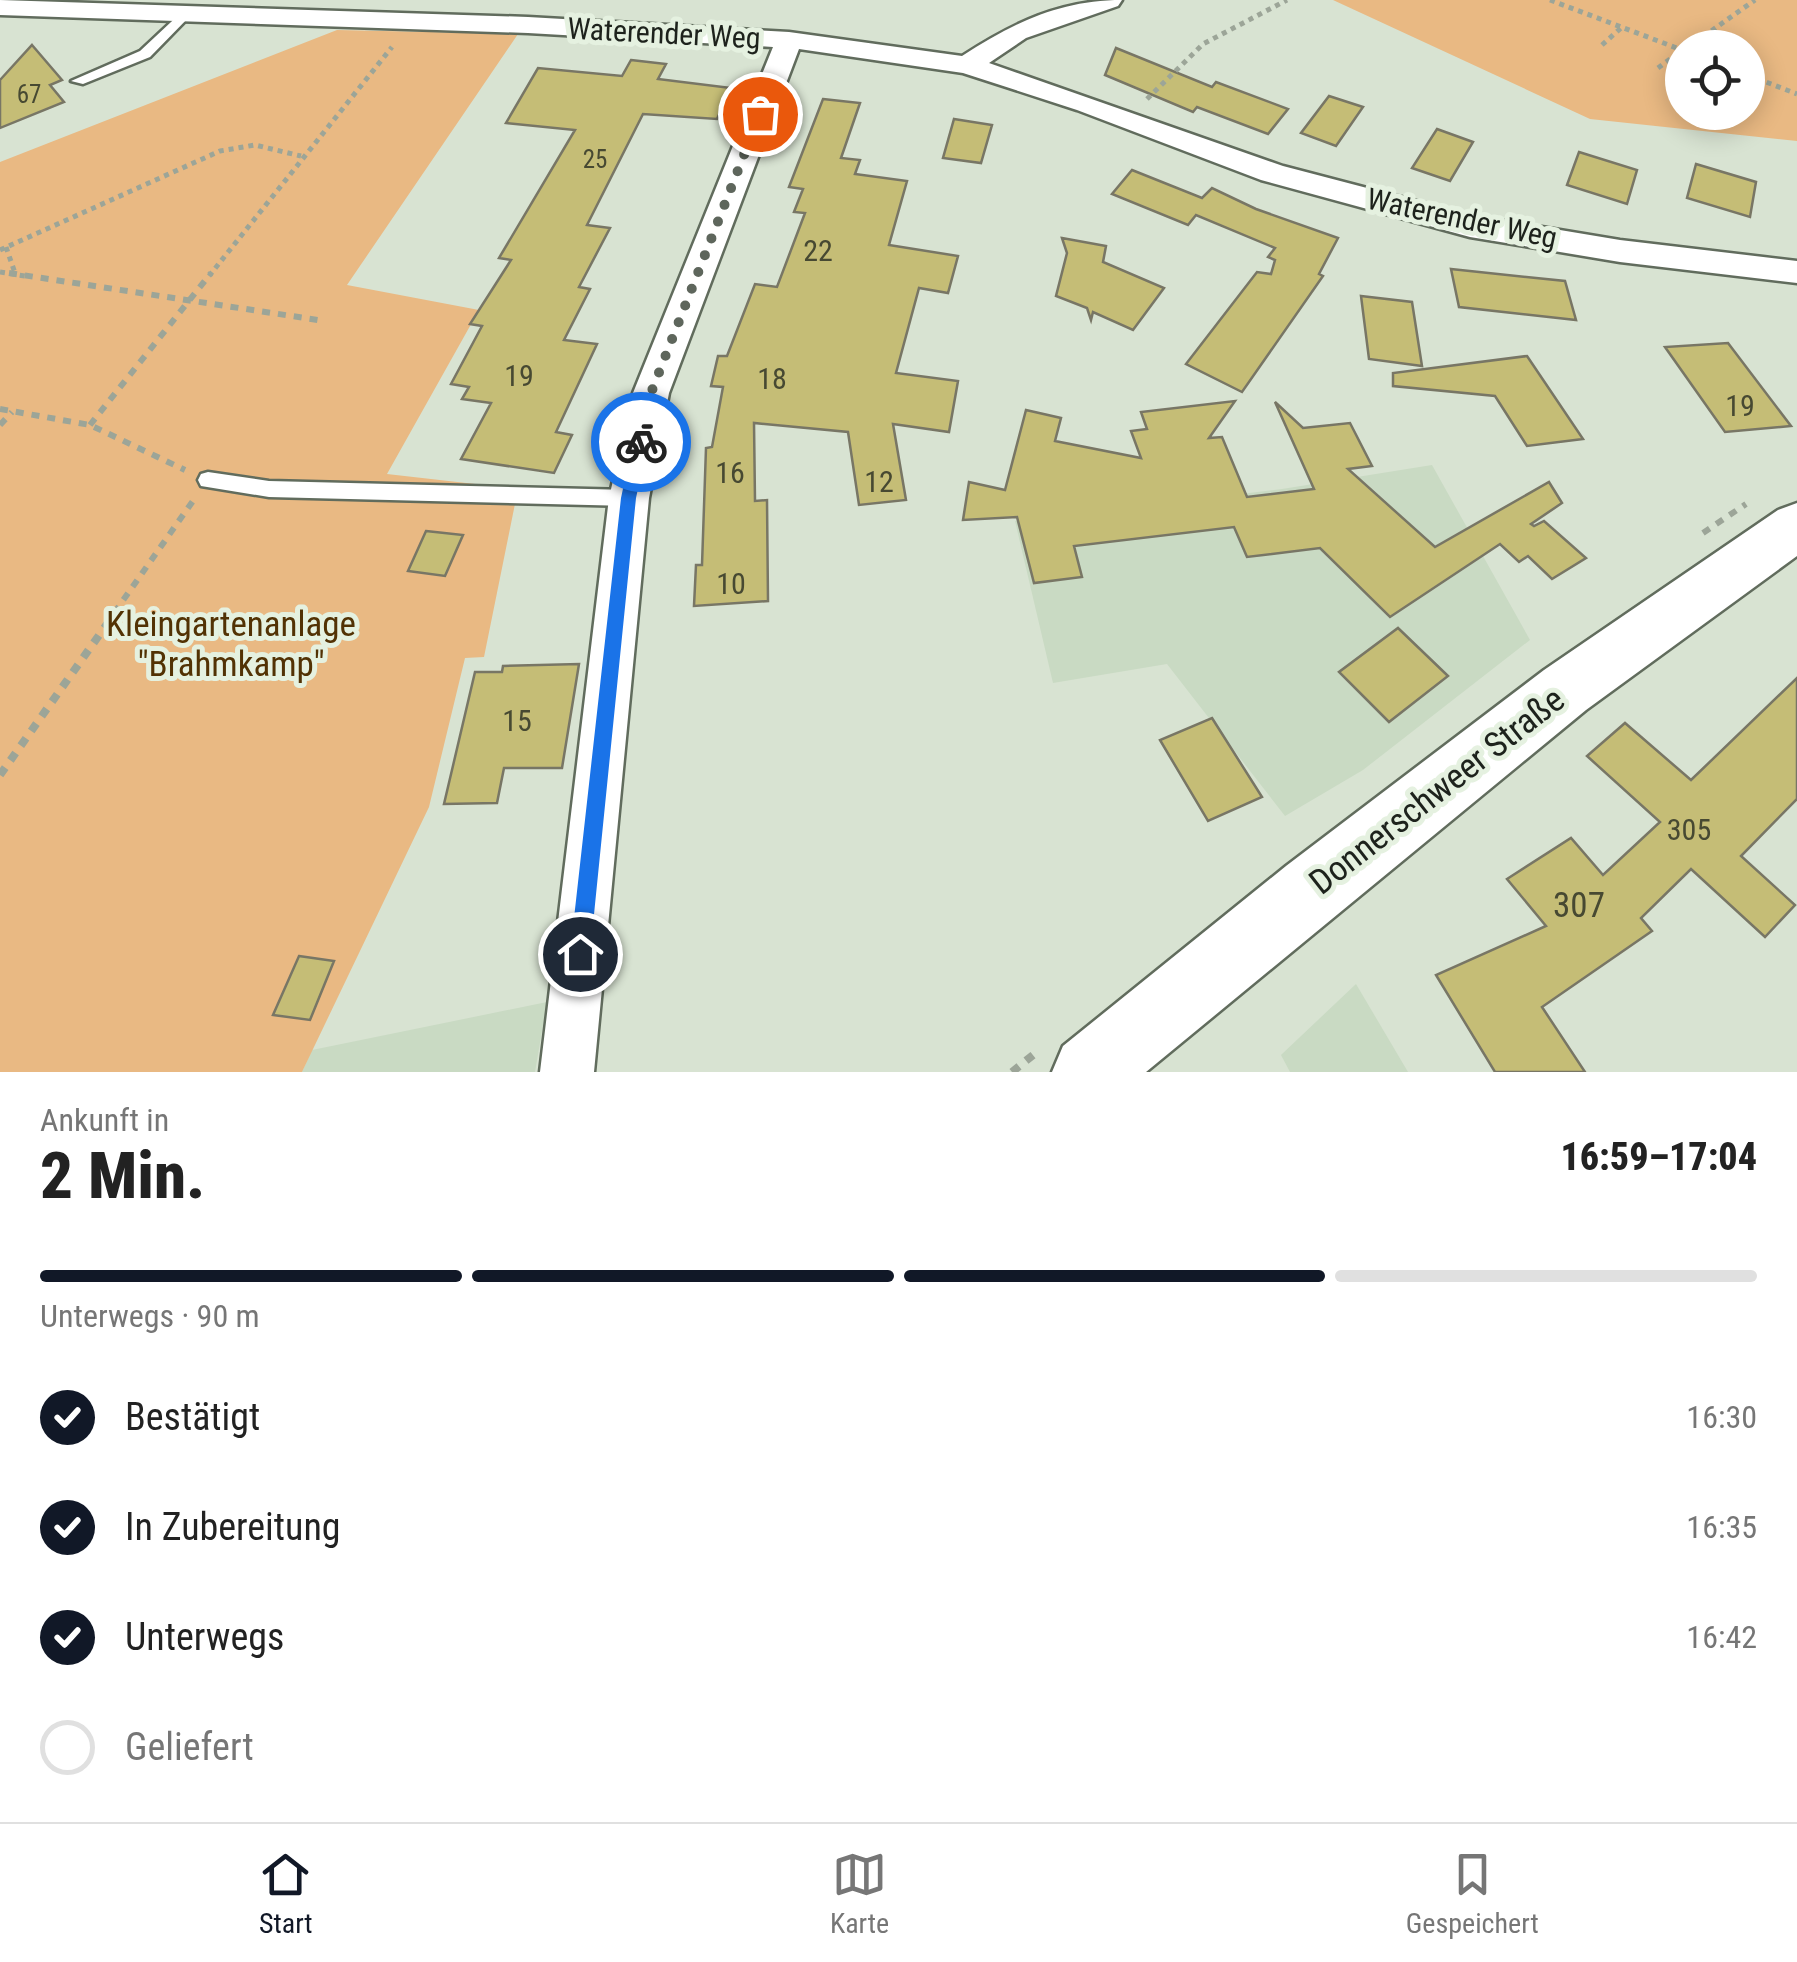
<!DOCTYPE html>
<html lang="de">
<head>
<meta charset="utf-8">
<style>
  :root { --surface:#fff; --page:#f6f6f6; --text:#222; --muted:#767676; --line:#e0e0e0; --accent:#111827 }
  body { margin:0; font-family:"Roboto Condensed",sans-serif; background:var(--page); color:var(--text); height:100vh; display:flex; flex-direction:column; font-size:38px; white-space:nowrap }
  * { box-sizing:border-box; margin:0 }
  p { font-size:32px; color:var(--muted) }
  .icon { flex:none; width:55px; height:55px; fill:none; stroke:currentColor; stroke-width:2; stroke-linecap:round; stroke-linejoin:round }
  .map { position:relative; height:1072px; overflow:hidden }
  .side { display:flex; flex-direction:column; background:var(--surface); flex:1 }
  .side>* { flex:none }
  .fabs { position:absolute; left:1665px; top:30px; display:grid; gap:20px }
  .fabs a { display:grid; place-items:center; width:100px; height:100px; border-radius:50%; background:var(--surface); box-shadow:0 5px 25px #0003; font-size:50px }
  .pin { position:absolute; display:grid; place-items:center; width:85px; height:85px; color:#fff; margin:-42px; border:5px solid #fff; border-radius:50%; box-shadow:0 2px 10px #0007 }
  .courier { position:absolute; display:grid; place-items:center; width:100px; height:100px; margin:-50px; border:8px solid #1a73e8; border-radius:50%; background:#fff; color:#222; box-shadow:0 2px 12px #0007 }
  .summary em { font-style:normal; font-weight:800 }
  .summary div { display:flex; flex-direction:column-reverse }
  .summary { display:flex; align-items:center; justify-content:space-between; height:170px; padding:0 40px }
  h1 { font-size:65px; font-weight:800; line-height:75px }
  .bar { display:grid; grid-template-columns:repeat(4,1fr); gap:15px 10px; align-content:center; height:120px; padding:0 40px }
  .bar i { height:12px; border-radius:8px; background:var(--line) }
  .bar .selected { background:var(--accent) }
  .bar p { grid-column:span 4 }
  ol { padding:0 40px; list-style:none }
  li { display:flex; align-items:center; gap:30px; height:110px }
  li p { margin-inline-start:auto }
  li .icon { padding:10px; border-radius:50%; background:var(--accent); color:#fff; stroke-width:4 }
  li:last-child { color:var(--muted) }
  li i { width:55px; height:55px; border:5px solid var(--line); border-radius:50% }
  .dock { display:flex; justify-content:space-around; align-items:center; height:140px; border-top:2px solid var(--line); background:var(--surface); font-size:28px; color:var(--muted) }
  .dock a { display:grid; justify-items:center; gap:5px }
  .dock .selected { color:var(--accent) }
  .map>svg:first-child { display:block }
  .built { fill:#c9dac3 }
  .green { fill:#e9b983; fill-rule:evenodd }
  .building { fill:#c5bd76; stroke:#787665; stroke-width:2.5 }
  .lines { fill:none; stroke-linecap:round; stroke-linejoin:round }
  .service-casing { stroke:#616c5d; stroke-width:5 }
  .minor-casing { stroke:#616c5d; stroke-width:5 }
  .secondary-casing { stroke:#616c5d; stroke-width:5 }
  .path-far2 { stroke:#9ca598; stroke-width:5; stroke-dasharray:5 5; stroke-linecap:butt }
  .path-far1 { stroke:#9ca598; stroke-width:6; stroke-dasharray:8 8; stroke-linecap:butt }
  .path { stroke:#9ca598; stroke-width:8; stroke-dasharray:9 9; stroke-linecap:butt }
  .service { fill:#fff; fill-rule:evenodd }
  .minor { fill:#fff; fill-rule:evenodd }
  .secondary { fill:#fff; fill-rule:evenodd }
  .route { fill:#1a73e8 }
  .done { stroke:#5e665c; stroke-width:10; stroke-dasharray:0 18 }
  .labels { text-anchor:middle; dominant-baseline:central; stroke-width:10; stroke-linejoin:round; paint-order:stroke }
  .far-number-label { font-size:25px; fill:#474932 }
  .far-street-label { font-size:30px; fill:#1d221c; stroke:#e5f1e0 }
  .number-label { font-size:30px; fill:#474932 }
  .park-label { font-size:35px; fill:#523204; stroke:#e5f1e0 }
  .street-label { font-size:35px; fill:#1d221c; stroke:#e5f1e0 }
  .near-number-label { font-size:35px; fill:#474932 }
</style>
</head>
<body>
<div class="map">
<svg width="1797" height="1072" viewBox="0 0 1797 1072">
  <rect width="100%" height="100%" fill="#d8e3d2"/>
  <!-- built -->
  <g class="built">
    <path d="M1432 465 1530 640 1363 770 1285 816 1167 664 1053 683 1015 521 1282 489Z"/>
    <path d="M1356 984 1408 1072H1290L1281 1055Z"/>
    <path d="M547 1002 535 1072H302L312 1050Z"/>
  </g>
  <!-- green -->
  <g class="green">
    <path d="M1333 0H1797V141L1590 119ZM1682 48H1748V112H1682Z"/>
    <path d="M337 30 518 34 347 285 479 310 387 474 518 489 484 657 465 658 429 807 302 1072H0V162Z"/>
  </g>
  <!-- building -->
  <g class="building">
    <path d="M32 45 62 80 50 85 64 102 0 128V80Z"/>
    <path d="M1116 48 1212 87 1216 82 1288 109 1268 134 1197 107 1193 112 1105 75Z"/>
    <path d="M631 60 666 64 658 79 731 88 717 119 643 114 587 225 610 228 579 287 590 289 564 340 597 344 556 432 572 435 554 473 461 459 491 403 462 399 469 387 451 384 482 326 470 324 511 260 499 258 575 130 506 123 538 68 622 76Z"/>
    <path d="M1329 96 1363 107 1336 146 1301 133Z"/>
    <path d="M823 99 860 103 841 158 860 160 855 174 907 181 889 245 958 256 948 293 919 288 896 373 958 381 949 432 893 424 906 500 859 505 848 432 754 423 755 501 767 500 768 601 694 606 696 565H702L706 448 712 447 723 387 711 386 718 356H727L755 284 777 287 805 213 794 212 803 189 789 187Z"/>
    <path d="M954 119 992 125 981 163 943 158Z"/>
    <path d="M1437 129 1473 142 1450 181 1412 168Z"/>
    <path d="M1579 152 1637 170 1627 204 1567 185Z"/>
    <path d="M1696 164 1756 182 1750 217 1687 198Z"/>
    <path d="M1132 170 1202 198 1212 188 1256 209 1338 238 1319 274 1323 276 1242 392 1186 364 1257 272 1271 274 1275 260 1268 257 1275 248 1196 215 1188 225 1112 194Z"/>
    <path d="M1062 238 1106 246 1103 262 1164 288 1133 330 1093 312 1091 320 1087 308 1056 296 1067 253Z"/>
    <path d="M1451 269 1565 281 1576 320 1459 307Z"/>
    <path d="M1361 296 1412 302 1422 366 1369 359Z"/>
    <path d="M1728 343 1791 426 1725 432 1665 347Z"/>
    <path d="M1527 356 1583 439 1527 446 1495 396 1393 386V373Z"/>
    <path d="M1235 401 1209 438 1222 437 1247 497 1314 489 1275 402 1303 428 1350 423 1372 466 1348 469 1435 547 1549 482 1562 503 1531 524 1534 526 1544 521 1586 558 1552 579 1528 556 1519 562 1500 544 1390 617 1320 548 1247 557 1234 527 1074 546 1082 577 1034 583 1017 517 963 520 969 482 1005 490 1026 410 1061 418 1055 441 1141 458 1131 431 1147 429 1141 412Z"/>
    <path d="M426 531 463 535 445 576 408 571Z"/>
    <path d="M1398 628 1448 676 1389 722 1339 672Z"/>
    <path d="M579 664 562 768H504L497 803 444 804 475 672H502L503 666Z"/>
    <path d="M1797 678V799L1741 856 1795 905 1765 937 1691 869 1641 918 1652 931 1542 1007 1585 1072H1495L1436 975 1546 926 1507 879 1571 838 1603 875 1660 822 1587 756 1625 723 1691 780Z"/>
    <path d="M1212 718 1262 797 1208 821 1160 740Z"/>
    <path d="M299 956 334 961 310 1020 273 1015Z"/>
  </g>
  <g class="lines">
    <defs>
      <g id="service">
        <path d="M186 8 193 12 191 15 150 57 83 84 71 81 140 51Z"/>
        <path d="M208 472 269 481 629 490 636 492 639 498 636 504 629 506 269 497 201 486 198 480 201 474Z"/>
      </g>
      <path id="minor" d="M0 0 528 17 789 32 962 56C1013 23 1060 0 1122 0L1118 6 1026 38 989 63 1283 166 1470 215 1620 240 1797 261V283L1620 262 1470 237 1261 180 1077 110 963 73 799 49 669 393 649 498 594 1072H540L609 498 633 393 773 47 528 33 0 15Z"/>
      <path id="secondary" d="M1797 503V556L1586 710 1146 1072H1052L1063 1046 1286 866 1544 670 1778 510Z"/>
    </defs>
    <!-- service casing -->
    <use href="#service" class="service-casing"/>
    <!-- minor casing -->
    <use href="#minor" class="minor-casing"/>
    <!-- secondary casing -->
    <use href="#secondary" class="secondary-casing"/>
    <!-- path-far2 -->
    <g class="path-far2">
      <path d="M1550 0 1682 50"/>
      <path d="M1602 45 1622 27"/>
      <path d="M1687 48 1755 0"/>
      <path d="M1658 68 1681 51"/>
      <path d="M1748 75 1797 94"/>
      <path d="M1147 99 1203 44 1287 0"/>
      <path d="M6 247 15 273"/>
      <path d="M0 250 220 151 255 145 301 156"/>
      <path d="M0 272 25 276"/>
      <path d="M209 276 392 47"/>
    </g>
    <!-- path-far1 -->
    <g class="path-far1">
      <path d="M9 273 318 320"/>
      <path d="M0 409 90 425 185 470"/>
      <path d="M0 425 12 412"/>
      <path d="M90 425 211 273"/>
      <path d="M1703 533 1746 504"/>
      <path d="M105 626 195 498"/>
    </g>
    <!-- path -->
    <g class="path">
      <path d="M0 775 107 624"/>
      <path d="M1012 1072 1038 1051"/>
    </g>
    <!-- service -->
    <use href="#service" class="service"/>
    <!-- minor -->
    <use href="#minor" class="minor"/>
    <!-- secondary -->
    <use href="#secondary" class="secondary"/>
  </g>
  <!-- route -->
  <path class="route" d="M641 436 648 442 636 498 590 954 587 961 580 964 573 961 570 954 621 498 633 442Z"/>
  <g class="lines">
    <!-- done -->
    <path class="done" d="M641 442 651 393 760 114"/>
  </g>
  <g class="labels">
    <!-- far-number labels -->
    <g class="far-number-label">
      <text x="29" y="94">67</text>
      <text x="595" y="159">25</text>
    </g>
    <!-- far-street labels -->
    <g class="far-street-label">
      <text transform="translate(664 33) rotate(3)">Waterender Weg</text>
      <text transform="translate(1462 218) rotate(12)">Waterender Weg</text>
    </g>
    <!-- number labels -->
    <g class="number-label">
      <text x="818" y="250">22</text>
      <text x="519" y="375">19</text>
      <text x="772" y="378">18</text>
      <text x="1740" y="405">19</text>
      <text x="730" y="472">16</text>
      <text x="879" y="481">12</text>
      <text x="731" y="583">10</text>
      <text x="517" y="720">15</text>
      <text x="1689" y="829">305</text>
    </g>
    <!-- park labels -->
    <g class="park-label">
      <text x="231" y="624">Kleingartenanlage<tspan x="231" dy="40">"Brahmkamp"</tspan></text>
    </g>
    <!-- street labels -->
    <g class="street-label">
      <text transform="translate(1437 791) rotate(-38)">Donnerschweer Straße</text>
    </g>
    <!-- near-number labels -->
    <g class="near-number-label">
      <text x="1579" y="905">307</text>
    </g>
  </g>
</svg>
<div class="fabs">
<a><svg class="icon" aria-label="locate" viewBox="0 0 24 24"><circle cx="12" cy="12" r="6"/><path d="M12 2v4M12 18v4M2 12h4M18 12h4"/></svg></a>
</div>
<div class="pin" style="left:760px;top:114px;background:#ea580c"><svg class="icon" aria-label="bag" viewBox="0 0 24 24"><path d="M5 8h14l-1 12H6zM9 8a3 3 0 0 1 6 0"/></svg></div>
<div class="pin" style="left:580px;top:954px;background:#1f2937"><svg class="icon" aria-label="home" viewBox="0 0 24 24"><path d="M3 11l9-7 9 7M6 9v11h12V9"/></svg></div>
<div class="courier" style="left:641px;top:442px"><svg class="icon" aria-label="bike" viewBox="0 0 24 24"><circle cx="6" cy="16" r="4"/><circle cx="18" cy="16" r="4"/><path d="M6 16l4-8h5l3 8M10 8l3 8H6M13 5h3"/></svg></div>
</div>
<section class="side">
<div class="summary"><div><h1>2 Min.</h1><p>Ankunft in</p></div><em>16:59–17:04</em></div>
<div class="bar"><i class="selected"></i><i class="selected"></i><i class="selected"></i><i></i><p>Unterwegs · 90 m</p></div>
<ol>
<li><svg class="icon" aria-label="check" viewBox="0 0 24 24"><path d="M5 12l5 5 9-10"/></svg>Bestätigt<p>16:30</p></li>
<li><svg class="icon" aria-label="check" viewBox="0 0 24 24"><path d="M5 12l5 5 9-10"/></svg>In Zubereitung<p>16:35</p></li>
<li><svg class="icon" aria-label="check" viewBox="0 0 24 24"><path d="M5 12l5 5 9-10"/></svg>Unterwegs<p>16:42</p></li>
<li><i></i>Geliefert</li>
</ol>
</section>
<nav class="dock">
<a class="selected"><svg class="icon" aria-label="home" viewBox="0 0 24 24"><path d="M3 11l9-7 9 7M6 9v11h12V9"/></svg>Start</a>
<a><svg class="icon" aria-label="map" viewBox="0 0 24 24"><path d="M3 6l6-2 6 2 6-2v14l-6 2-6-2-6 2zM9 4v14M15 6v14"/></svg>Karte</a>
<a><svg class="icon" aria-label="saved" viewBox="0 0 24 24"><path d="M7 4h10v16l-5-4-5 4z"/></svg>Gespeichert</a>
</nav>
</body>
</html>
